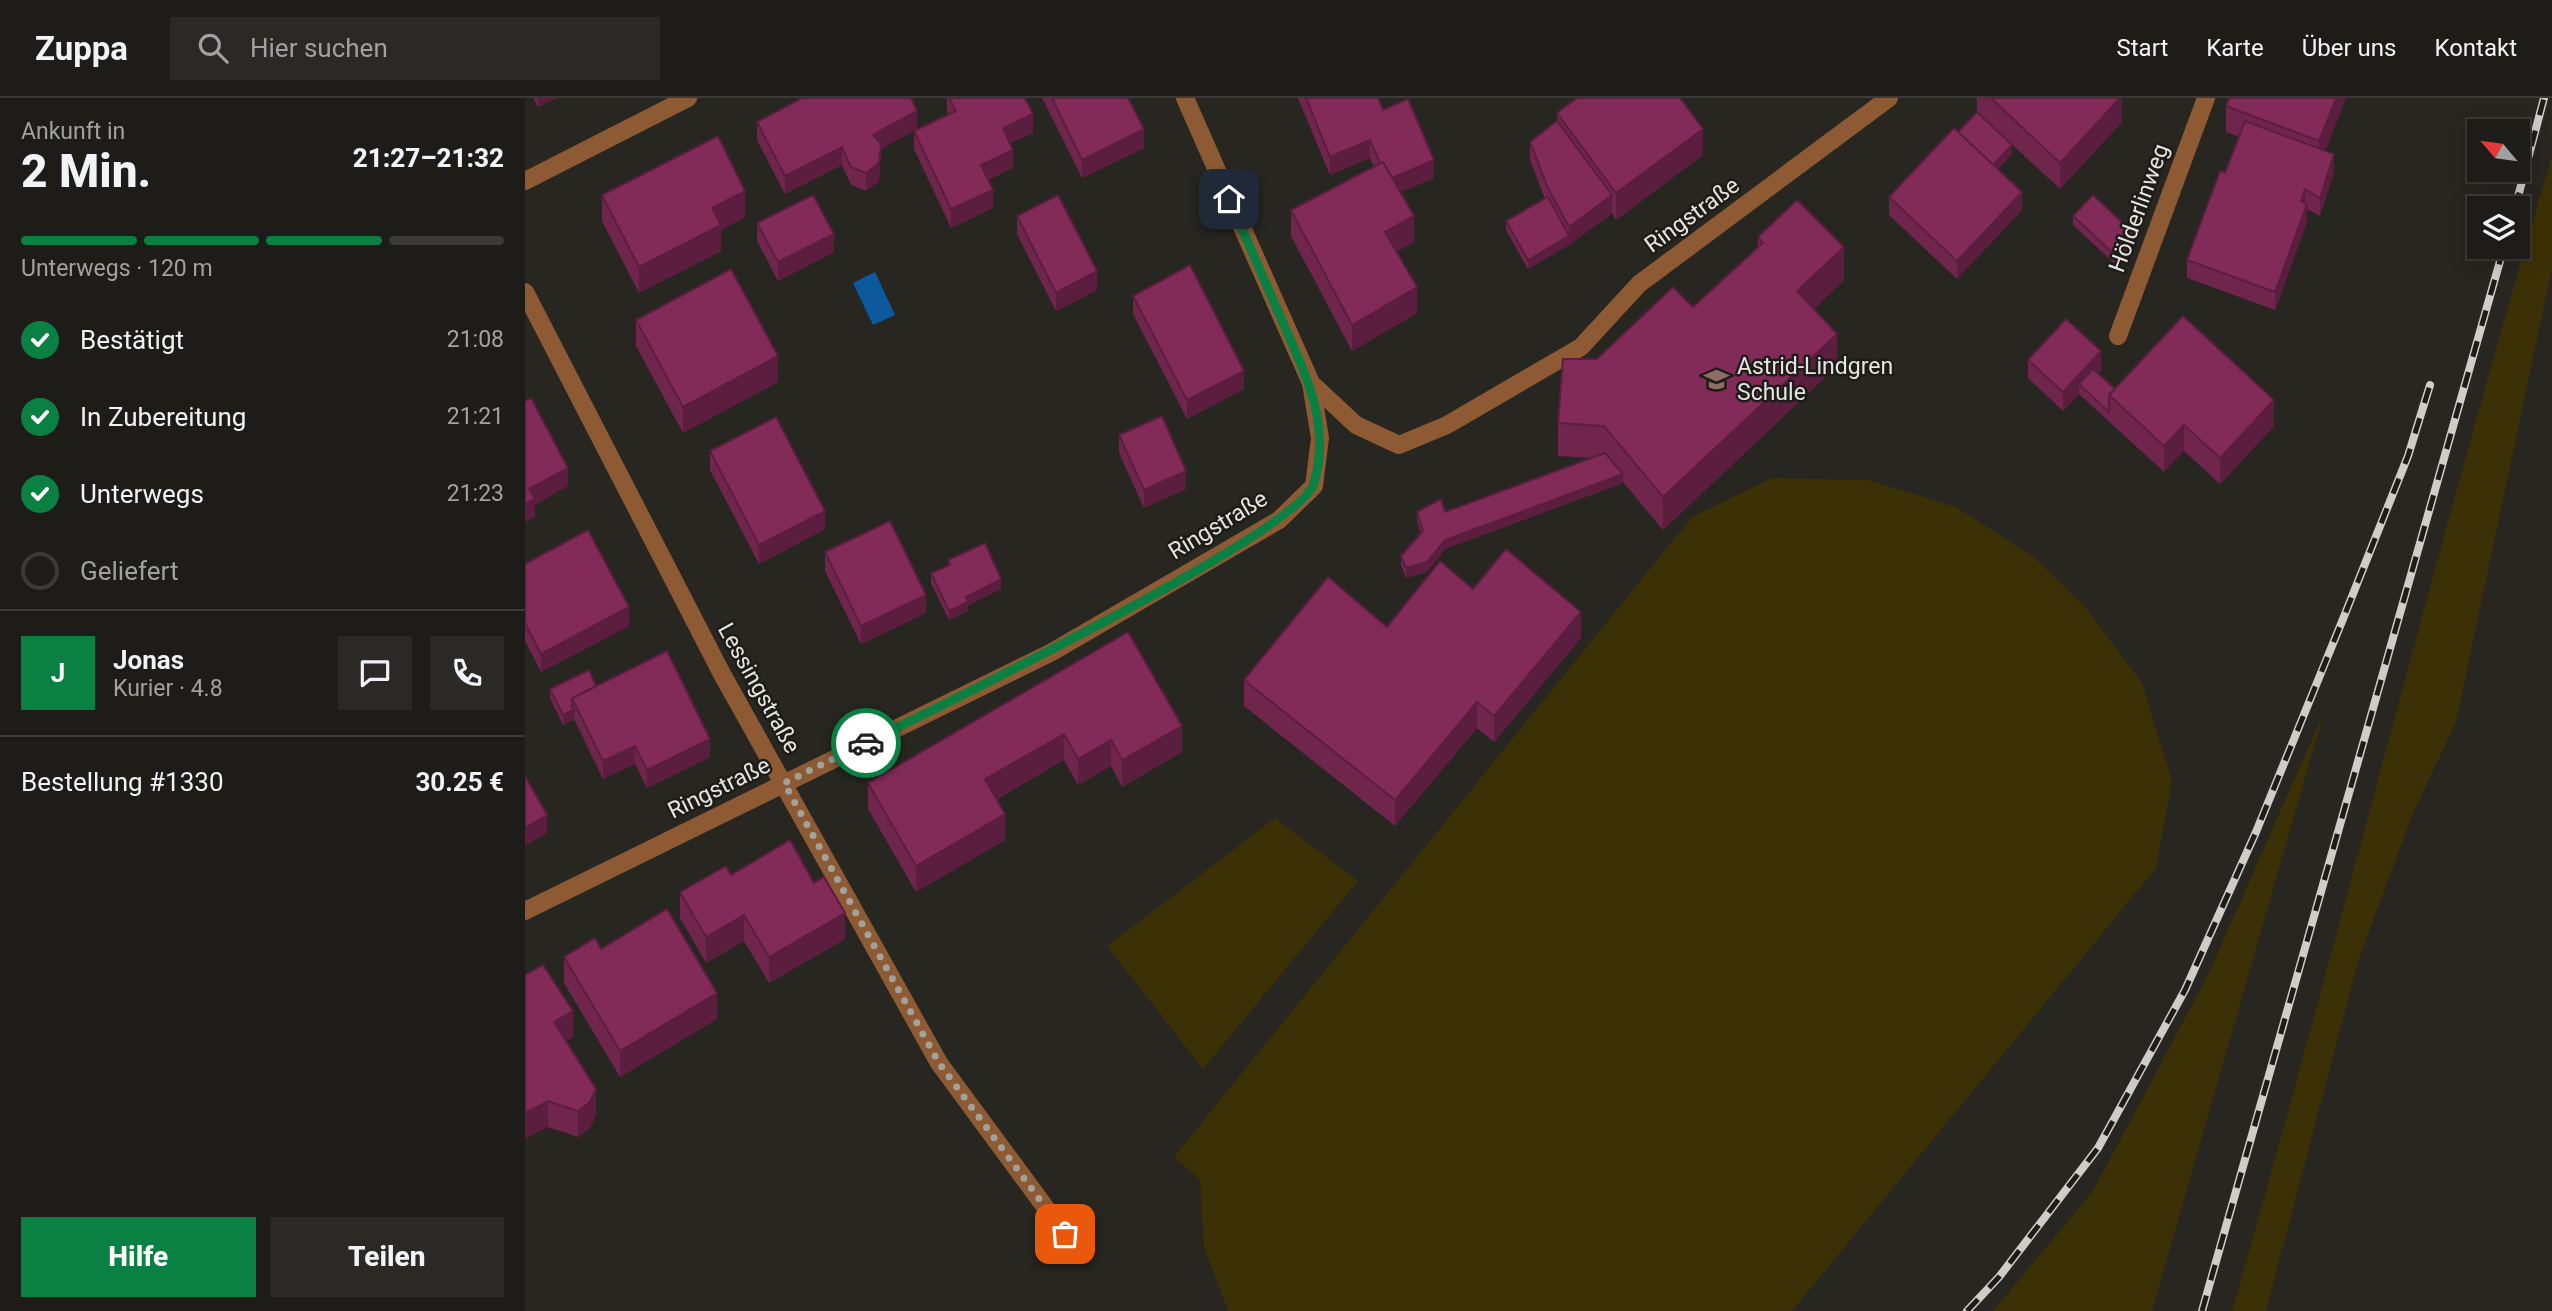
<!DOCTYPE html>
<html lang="de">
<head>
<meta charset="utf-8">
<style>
  :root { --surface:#1d1c19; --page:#2a2926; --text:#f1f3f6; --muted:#a0a1a2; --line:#3b3a38; --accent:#0b8043 }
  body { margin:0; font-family:Roboto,sans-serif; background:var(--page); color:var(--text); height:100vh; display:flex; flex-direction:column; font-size:26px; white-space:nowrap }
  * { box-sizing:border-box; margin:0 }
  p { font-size:23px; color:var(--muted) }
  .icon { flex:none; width:38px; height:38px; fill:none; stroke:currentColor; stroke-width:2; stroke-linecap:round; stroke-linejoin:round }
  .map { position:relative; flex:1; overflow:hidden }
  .drawer { display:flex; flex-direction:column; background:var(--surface); width:525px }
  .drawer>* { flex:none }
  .needle { width:46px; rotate:299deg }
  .tools { position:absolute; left:1942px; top:21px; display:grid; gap:14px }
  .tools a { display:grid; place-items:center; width:63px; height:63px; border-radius:0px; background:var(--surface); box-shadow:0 4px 18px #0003,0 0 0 2px var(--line); font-size:35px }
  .pin { position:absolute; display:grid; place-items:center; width:60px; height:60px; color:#fff; margin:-30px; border-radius:14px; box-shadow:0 4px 10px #0006 }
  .courier { position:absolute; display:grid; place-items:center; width:70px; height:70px; margin:-35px; border:5px solid #0b8043; border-radius:50%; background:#fff; color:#222; box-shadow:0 2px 9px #0007 }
  .overview em { font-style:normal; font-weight:800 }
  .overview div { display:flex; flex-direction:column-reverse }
  .overview { display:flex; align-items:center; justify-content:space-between; height:119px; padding:0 21px }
  h1 { font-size:46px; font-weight:800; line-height:52px }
  .bar { display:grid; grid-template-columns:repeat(4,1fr); gap:10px 7px; align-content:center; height:84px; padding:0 21px }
  .bar i { height:9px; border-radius:5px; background:var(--line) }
  .bar .selected { background:var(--accent) }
  .bar p { grid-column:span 4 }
  .line { display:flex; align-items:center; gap:18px; padding:0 21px; border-top:2px solid var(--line) }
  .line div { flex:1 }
  .round { display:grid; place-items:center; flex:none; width:74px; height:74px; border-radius:0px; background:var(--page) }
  ol { padding:0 21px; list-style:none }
  li { display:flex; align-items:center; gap:21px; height:77px }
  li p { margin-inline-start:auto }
  li .icon { padding:7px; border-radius:50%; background:var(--accent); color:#fff; stroke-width:4 }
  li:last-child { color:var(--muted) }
  li i { width:38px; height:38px; border:4px solid var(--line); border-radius:50% }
  .primary-button { display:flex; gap:14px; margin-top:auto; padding:14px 21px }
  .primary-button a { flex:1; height:80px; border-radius:0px; background:var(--accent); color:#fff; font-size:28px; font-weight:800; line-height:80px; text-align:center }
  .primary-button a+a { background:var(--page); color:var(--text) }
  header { display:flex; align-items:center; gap:42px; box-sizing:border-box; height:98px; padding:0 35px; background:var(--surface); border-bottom:2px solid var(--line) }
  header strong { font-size:33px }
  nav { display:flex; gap:38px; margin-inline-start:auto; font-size:24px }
  .search { width:490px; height:63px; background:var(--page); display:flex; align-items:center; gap:18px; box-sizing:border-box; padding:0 24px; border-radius:0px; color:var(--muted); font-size:26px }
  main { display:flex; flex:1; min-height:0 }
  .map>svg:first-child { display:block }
  .green { fill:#3c3106 }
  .water { fill:#0c5a9d }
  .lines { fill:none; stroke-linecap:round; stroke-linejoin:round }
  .street { stroke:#8d5a34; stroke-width:18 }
  .rail-casing { stroke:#cdcdc9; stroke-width:8 }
  .rail { stroke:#1e1c18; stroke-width:5; stroke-dasharray:16; stroke-linecap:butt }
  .wall { fill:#70254d }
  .shaded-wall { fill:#5b1e3e }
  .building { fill:#822b59; stroke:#5b1e3e; stroke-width:2 }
  .done { stroke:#a2a29d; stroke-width:7; stroke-dasharray:0 12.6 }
  .route { stroke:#0b8043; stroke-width:9 }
  .labels { text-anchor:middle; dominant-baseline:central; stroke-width:5; stroke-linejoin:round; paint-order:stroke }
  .street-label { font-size:23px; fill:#e4e4e0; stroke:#1e1c18 }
  .poi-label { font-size:23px; fill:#e4e4e0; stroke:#1e1c18; text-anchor:start }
</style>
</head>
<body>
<header>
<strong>Zuppa</strong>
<div class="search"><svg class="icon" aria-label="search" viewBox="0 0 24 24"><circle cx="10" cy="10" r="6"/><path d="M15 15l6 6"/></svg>Hier suchen</div>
<nav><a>Start</a><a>Karte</a><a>Über uns</a><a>Kontakt</a></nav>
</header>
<main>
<section class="drawer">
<div class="overview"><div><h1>2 Min.</h1><p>Ankunft in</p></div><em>21:27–21:32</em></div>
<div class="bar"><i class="selected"></i><i class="selected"></i><i class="selected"></i><i></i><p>Unterwegs · 120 m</p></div>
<ol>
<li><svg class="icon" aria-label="check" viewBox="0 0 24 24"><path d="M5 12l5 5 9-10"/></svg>Bestätigt<p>21:08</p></li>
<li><svg class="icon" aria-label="check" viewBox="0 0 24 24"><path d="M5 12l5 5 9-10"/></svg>In Zubereitung<p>21:21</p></li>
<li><svg class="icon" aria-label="check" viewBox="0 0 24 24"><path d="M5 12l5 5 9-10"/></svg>Unterwegs<p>21:23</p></li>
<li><i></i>Geliefert</li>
</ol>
<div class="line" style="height:126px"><b class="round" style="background:var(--accent);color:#fff">J</b><div><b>Jonas</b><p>Kurier · 4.8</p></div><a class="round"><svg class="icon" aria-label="chat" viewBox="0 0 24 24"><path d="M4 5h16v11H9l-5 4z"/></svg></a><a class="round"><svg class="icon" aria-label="phone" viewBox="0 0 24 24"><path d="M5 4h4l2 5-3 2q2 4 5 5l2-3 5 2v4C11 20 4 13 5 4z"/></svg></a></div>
<div class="line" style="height:91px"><div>Bestellung #1330</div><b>30.25 €</b></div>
<div class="primary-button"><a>Hilfe</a><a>Teilen</a></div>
</section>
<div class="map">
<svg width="2027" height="1213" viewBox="0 0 2027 1213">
  <rect width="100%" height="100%" fill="#272621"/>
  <!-- green -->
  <g class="green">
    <path d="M2027 58V170L1931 624 1889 713 1834 860 1741 1213H1707C1817 829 1913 441 2027 58Z"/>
    <path d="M1247 380 1343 382 1431 409 1508 458 1560 509 1617 585 1647 683 1631 770 1267 1213H703L679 1149 675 1082 649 1059 1167 419Z"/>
    <path d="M1799 614 1627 1213H1468L1568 1093 1684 875Z"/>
    <path d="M750 720 833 783 678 971 582 848Z"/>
  </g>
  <!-- water -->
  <path class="water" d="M350 174 370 217 348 227 328 185Z"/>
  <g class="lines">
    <!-- street -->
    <g class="street">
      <path d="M0 83 163 0"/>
      <path d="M0 194 197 576 414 965 540 1136"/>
      <path d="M1593 238 1681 0"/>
      <path d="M786 285 831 327 874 347 922 327 1056 249 1114 186 1364 0"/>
      <path d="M0 813 527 554 754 422 789 388 795 340 786 285 660 0"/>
    </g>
    <defs>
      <g id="rail">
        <path d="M1990 110 2019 0"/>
        <path d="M1442 1213 1474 1179 1573 1050 1660 892 1731 734 1818 521 1883 358 1905 287"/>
        <path d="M1677 1213 1979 149"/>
      </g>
    </defs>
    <!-- rail casing -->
    <use href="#rail" class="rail-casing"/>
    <!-- rail -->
    <use href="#rail" class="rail"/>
  </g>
  <!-- wall -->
  <g class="wall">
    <path d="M8 0H31L13 9Z"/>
    <path d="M422 0H500L508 35 485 45 488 70 463 82 468 110 426 130 389 51V33L424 17 422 13Z"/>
    <path d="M517 0H603L619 50 557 80Z"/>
    <path d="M773 0H853L858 12 909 80 875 94 889 144 871 154 892 215 827 253 766 138V112L849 69 845 60 805 77Z"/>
    <path d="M1452 0H1597V24L1535 91 1452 14Z"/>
    <path d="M1704 0H1821L1800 53 1809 74 1795 118 1782 111V124L1750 212 1662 180V162L1700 75 1714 39 1701 34V8Z"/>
    <path d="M1032 15 1178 57 1091 122 1087 115 1044 147 1003 171 981 132V123L1020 101 1005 62V44L1032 23Z"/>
    <path d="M232 24 392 31 356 51 354 83 341 93 326 87 317 67 260 96 232 42Z"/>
    <path d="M1433 34 1487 56 1473 71 1497 112 1432 181 1364 117V99Z"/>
    <path d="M77 97 220 119 196 132V153L114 195 77 123Z"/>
    <path d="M492 118 572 192 531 213 492 136Z"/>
    <path d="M1548 118 1609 146 1590 166 1548 127Z"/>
    <path d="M232 125 309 154 253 183 232 143Z"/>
    <path d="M1233 139 1319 182 1289 211 1312 268 1138 432 1098 384V385L920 451 902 474 881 480 876 467V458L896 436 892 423V414H920L1067 360 1033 358V325L1072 261 1168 209 1233 149Z"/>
    <path d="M608 198 719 291 662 321 608 216Z"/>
    <path d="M111 222 253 284 158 335 111 248Z"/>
    <path d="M1503 262 1576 272 1572 276 1590 291 1749 328 1695 386 1659 353 1639 374 1554 296 1538 313 1503 280Z"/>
    <path d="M594 337 661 391 619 410 594 355Z"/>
    <path d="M185 353 300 431 234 466 185 372Z"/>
    <path d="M300 454 401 515 336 546 300 473Z"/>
    <path d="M423 462 476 491 443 507V513L424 522 406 485V475L423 468Z"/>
    <path d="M0 466 104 528 16 574 0 543Z"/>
    <path d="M948 491 1056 540 969 644 952 630 870 728 719 608V582L862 529Z"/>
    <path d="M603 534 657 654 597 689 586 668 553 687 539 662 472 701 480 742 391 794 343 711V685Z"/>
    <path d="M71 588 185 659 122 690 110 666 78 681 49 621 38 627 25 600V591Z"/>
    <path d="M206 777 320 841 244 885 219 843 181 865 155 820V794Z"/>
    <path d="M76 851 192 921 95 979 39 885V859Z"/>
    <path d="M0 877 48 939 41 943 71 1017 65 1030 53 1039 23 1029Z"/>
  </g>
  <!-- shaded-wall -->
  <g class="shaded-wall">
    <path d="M13 0H31L13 9Z"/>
    <path d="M1595 0H1597V24L1535 91V65Z"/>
    <path d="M1811 0H1821L1794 69V43Z"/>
    <path d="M392 13V31L356 51 354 83 341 93V75L348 37Z"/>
    <path d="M508 16V35L478 48V30Z"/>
    <path d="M619 31V50L557 80V62Z"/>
    <path d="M1178 31V57L1091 122V95Z"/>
    <path d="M845 42V60L805 77V59Z"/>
    <path d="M1487 47V56L1464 81V72Z"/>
    <path d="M317 49V67L260 96V78Z"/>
    <path d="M488 52V70L456 85V67Z"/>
    <path d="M1809 56V74L1795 118V100Z"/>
    <path d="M909 62V80L862 100V81Z"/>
    <path d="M1780 91V109L1776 103Z"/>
    <path d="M468 92V110L426 130V111Z"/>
    <path d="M220 93V119L196 132V153L114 195V169L187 110Z"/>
    <path d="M1497 94V112L1432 181V163Z"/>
    <path d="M1087 97V116L1044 147 1003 171V162L1044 138V129Z"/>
    <path d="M1782 106V124L1750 212V194Z"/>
    <path d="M889 118V144L860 160V134Z"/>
    <path d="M309 136V154L253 183V164Z"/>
    <path d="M1609 136V146L1590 166V157Z"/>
    <path d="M1319 149V182L1272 226V193Z"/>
    <path d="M572 173V192L531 213V195Z"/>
    <path d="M892 189V215L827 253V227Z"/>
    <path d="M1312 236V268L1138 432V399Z"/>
    <path d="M1576 253V272L1559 290 1554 286V296L1538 313V294Z"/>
    <path d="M253 258V284L158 335V309Z"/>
    <path d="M719 273V291L662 321V302Z"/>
    <path d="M1749 302V328L1695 386V360Z"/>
    <path d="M1659 327V353L1639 374V348Z"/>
    <path d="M43 370V388L10 407V419L0 424V406L4 391Z"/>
    <path d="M661 373V391L619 410V392Z"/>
    <path d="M1098 376V385L920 451 902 474 881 480V470L920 442Z"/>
    <path d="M300 413V431L234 466V447Z"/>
    <path d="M476 481V491L443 507V513L424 522V513L441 499Z"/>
    <path d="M401 497V515L336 546V528Z"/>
    <path d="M104 509V528L16 574V556Z"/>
    <path d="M1056 514V540L969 644V618Z"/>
    <path d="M952 604V630L870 728V702Z"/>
    <path d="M49 612V621L38 627V617Z"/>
    <path d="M657 628V654L597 689V662Z"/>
    <path d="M539 636V662L460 707V681Z"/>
    <path d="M185 641V659L122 690V672Z"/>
    <path d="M586 642V668L553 687V661Z"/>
    <path d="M110 648V666L78 681V663Z"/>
    <path d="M480 716V742L391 794V768Z"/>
    <path d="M22 717V735L0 748V730Z"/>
    <path d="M320 815V841L244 885V859Z"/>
    <path d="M219 817V843L181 865V839Z"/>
    <path d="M192 895V921L95 979V953Z"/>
    <path d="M48 913V939L29 950V924Z"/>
    <path d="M71 991V1017L65 1030 53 1039V1013Z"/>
    <path d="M23 1003V1029L0 1041V1015Z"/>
  </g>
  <!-- building -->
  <g class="building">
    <path d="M277 0H386L392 13 348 37 356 46 354 65 341 75 326 69 317 49 260 78 232 24Z"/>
    <path d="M424 0H500L508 16 478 30 488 52 456 67 468 92 426 111 389 33 431 13Z"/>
    <path d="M527 0H603L619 31 557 62Z"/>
    <path d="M781 0H853L858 12 883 1 909 62 867 80 858 64 855 65 845 42 805 59Z"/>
    <path d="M1052 0H1155L1178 31 1091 95 1032 15Z"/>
    <path d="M1466 0H1595L1535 65Z"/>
    <path d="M1704 0H1811L1794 43 1701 8Z"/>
    <path d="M1452 14 1487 47 1468 67 1433 34Z"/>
    <path d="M1032 23 1087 97 1044 129 1023 90 1005 44Z"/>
    <path d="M1720 23 1809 56 1795 100 1780 91 1776 103 1782 106 1750 194 1662 162 1695 73 1700 75Z"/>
    <path d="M1429 30 1497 94 1432 163 1364 99Z"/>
    <path d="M193 38 220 93 187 110 196 127 114 169 77 97Z"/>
    <path d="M858 64 889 118 860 134 892 189 827 227 766 112Z"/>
    <path d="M288 97 309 136 253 164 232 125Z"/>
    <path d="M533 97 572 173 531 195 492 118Z"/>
    <path d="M1568 97 1609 136 1590 157 1548 118Z"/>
    <path d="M1023 99 1044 138 1003 162 981 123Z"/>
    <path d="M1272 102 1319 149 1272 193 1312 236 1138 399 1079 328 1033 325 1038 261H1072L1148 189 1168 209 1238 145 1233 139Z"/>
    <path d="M665 167 719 273 662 302 608 198Z"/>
    <path d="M206 171 253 258 158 309 111 222Z"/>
    <path d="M1658 218 1749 302 1695 360 1659 327 1639 348 1584 297Z"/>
    <path d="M1541 221 1576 253 1538 294 1503 262Z"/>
    <path d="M1568 271 1590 291 1584 297V314L1554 286Z"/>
    <path d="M6 300 43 370 4 391 10 401 0 406V303Z"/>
    <path d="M637 318 661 373 619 392 594 337Z"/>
    <path d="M251 319 300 413 234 447 185 353Z"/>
    <path d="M1080 355 1098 376 920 442 902 464 881 470 876 458 898 433 892 414 916 401 920 414Z"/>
    <path d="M365 423 401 497 336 528 300 454Z"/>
    <path d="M63 432 104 509 16 556 0 525V466Z"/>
    <path d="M460 445 476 481 441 499 443 504 424 513 406 475 425 467 423 462Z"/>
    <path d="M981 451 1056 514 969 618 952 604 870 702 719 582 803 479 862 529 915 463 948 491Z"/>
    <path d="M603 534 657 628 597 662 586 642 553 661 539 636 460 681 480 716 391 768 343 685Z"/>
    <path d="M142 553 185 641 122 672 110 648 78 663 47 600Z"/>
    <path d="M64 572 71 588 47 600V609L49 612 38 617 25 591Z"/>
    <path d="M0 678 22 717 0 730Z"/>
    <path d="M265 742 289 785 299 779 320 815 244 859 219 817 181 839 155 794 201 768 206 777Z"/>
    <path d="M142 811 192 895 95 953 39 859 70 840 76 851Z"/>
    <path d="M18 867 48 913 29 924 71 991 65 1004 53 1013 23 1003 0 1015V877Z"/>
  </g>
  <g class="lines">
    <!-- done -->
    <path class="done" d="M341 645 259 685 414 965 540 1136"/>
    <!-- route -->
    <path class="route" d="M341 645C405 613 775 434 789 385 807 323 778 272 755 218 738 179 721 140 704 101"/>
  </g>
  <!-- icons -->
  <defs>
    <symbol id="school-bare" viewBox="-9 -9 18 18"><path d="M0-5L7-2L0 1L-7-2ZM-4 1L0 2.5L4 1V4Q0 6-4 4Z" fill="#8d6e63" stroke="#1e1c18" stroke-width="2.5" paint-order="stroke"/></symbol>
  </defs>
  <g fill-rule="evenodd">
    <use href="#school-bare" x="1174" y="264" width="35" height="35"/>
  </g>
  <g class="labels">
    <!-- street labels -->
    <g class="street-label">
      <text transform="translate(1614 110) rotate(-70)">Hölderlinweg</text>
      <text transform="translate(1167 117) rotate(-36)">Ringstraße</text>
      <text transform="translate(693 427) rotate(-31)">Ringstraße</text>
      <text transform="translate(234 590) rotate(61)">Lessingstraße</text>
      <text transform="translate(194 690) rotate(-26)">Ringstraße</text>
    </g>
    <!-- poi labels -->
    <g class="poi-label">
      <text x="1212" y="268">Astrid-Lindgren<tspan x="1212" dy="26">Schule</tspan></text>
    </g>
  </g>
</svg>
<div class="tools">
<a><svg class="needle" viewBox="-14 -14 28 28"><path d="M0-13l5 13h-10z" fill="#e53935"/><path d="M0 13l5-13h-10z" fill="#a0a1a2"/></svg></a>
<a><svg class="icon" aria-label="layers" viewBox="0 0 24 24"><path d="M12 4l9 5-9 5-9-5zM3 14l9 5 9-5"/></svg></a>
</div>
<div class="pin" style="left:540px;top:1136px;background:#ea580c"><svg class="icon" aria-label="bag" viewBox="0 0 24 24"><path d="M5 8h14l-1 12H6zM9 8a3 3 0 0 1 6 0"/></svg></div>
<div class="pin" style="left:704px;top:101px;background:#1f2937"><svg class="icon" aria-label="home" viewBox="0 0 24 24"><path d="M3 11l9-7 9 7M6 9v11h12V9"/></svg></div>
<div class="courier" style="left:341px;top:645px"><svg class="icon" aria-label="car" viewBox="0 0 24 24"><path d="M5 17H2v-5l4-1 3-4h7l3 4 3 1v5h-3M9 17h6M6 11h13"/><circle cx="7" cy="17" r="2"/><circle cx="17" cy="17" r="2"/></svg></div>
</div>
</main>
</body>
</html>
